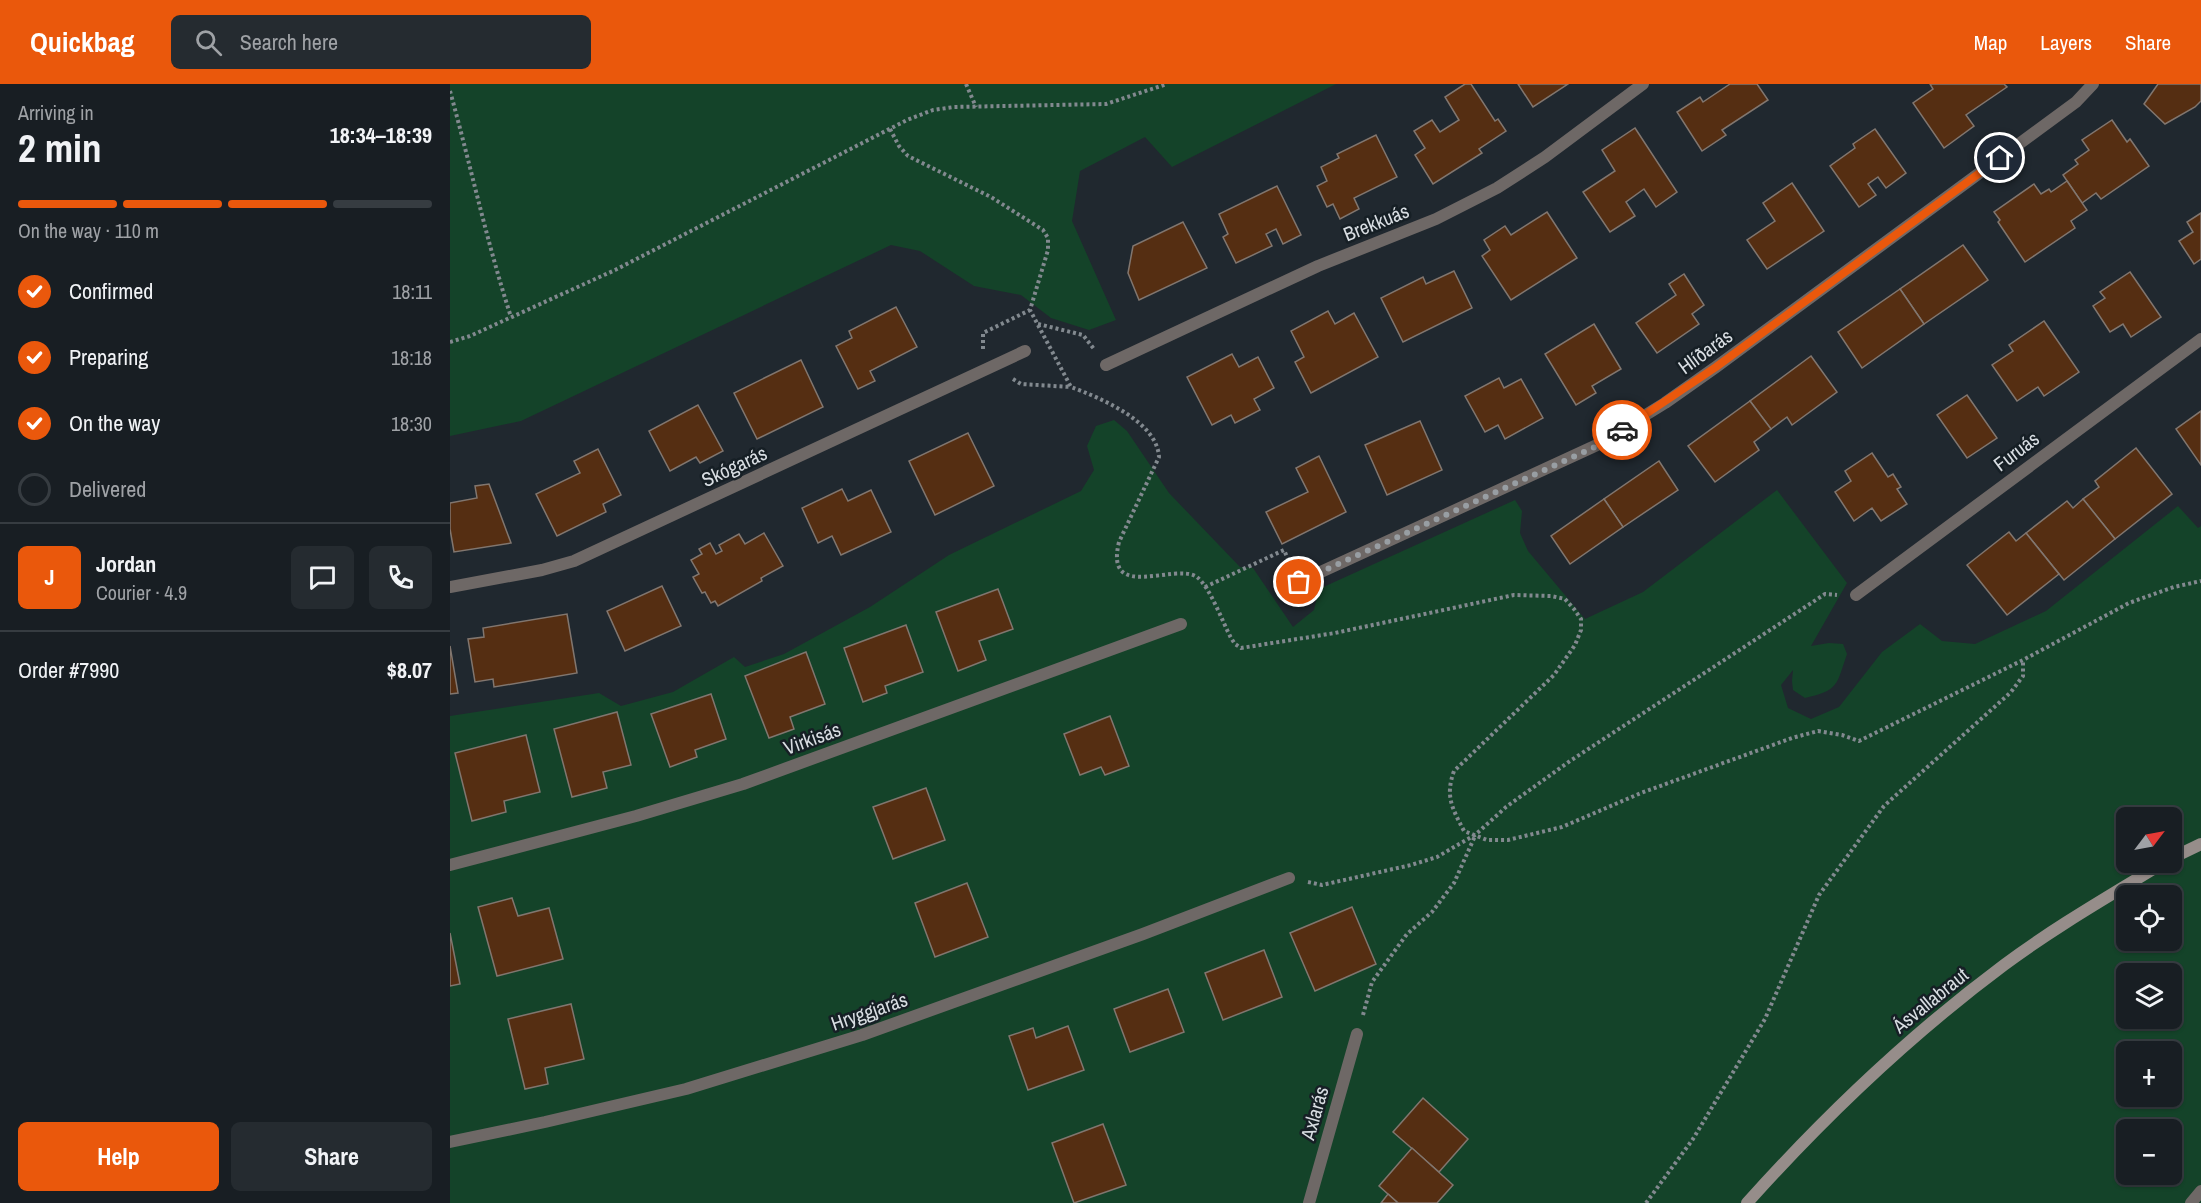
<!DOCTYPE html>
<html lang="en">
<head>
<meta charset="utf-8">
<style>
  :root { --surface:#181e23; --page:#252b30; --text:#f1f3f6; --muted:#9fa2a6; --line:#363c41; --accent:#ea580c }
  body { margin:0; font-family:"Archivo Narrow",sans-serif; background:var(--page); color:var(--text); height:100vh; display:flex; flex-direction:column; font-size:22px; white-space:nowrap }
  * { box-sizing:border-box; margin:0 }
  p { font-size:20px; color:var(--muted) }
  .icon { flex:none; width:33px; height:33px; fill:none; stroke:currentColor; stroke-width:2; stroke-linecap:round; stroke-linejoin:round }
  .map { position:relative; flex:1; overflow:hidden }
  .drawer { display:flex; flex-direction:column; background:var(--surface); width:450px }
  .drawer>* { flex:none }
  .needle { width:39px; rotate:58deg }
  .controls { position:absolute; left:1666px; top:723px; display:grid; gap:12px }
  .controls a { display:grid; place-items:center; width:66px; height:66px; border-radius:9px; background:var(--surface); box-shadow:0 2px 4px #0004,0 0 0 2px var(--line); font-size:30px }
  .pin { position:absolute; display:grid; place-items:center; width:51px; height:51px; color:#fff; margin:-26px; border:3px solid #fff; border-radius:50%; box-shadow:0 2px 6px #0007 }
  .courier { position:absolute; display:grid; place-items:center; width:60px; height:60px; margin:-30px; border:4px solid #ea580c; border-radius:50%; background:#fff; color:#222; box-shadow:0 2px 8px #0007 }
  .headline em { font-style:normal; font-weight:800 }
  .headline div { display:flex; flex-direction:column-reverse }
  .headline { display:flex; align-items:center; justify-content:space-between; height:102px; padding:0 18px }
  h1 { font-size:39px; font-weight:800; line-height:45px }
  .bar { display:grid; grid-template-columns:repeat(4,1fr); gap:9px 6px; align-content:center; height:72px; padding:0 18px }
  .bar i { height:8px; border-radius:4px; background:var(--line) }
  .bar .active { background:var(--accent) }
  .bar p { grid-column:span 4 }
  .line { display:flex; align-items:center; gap:15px; padding:0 18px; border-top:2px solid var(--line) }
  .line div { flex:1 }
  .round { display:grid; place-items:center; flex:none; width:63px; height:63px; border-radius:9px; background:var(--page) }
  ol { padding:0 18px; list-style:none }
  li { display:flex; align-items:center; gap:18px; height:66px }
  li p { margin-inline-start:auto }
  li .icon { padding:6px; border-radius:50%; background:var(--accent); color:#fff; stroke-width:4 }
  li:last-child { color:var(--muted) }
  li i { width:33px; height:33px; border:3px solid var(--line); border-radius:50% }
  .primary-button { display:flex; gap:12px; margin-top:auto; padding:12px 18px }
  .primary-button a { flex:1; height:69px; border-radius:9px; background:var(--accent); color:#fff; font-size:24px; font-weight:800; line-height:69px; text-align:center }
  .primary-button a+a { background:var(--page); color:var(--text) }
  header { display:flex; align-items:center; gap:36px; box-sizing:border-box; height:84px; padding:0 30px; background:var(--accent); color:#fff }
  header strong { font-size:28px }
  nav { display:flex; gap:33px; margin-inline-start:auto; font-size:21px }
  .search { width:420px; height:54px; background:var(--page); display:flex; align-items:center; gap:15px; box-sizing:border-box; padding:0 21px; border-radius:9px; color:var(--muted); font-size:22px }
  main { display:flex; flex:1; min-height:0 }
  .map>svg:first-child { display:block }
  .green { fill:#144329; fill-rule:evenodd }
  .building { fill:#552e12; stroke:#81766f; stroke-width:1.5 }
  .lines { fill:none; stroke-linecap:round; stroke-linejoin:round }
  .path { stroke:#82898f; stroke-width:4; stroke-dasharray:3 3; stroke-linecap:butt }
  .lane { stroke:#6e6866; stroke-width:12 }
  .street { stroke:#6e6866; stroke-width:12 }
  .secondary { stroke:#968d8a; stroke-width:12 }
  .done { stroke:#989ea3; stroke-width:6; stroke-dasharray:0 10.8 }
  .route { stroke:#ea580c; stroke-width:8 }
  .labels { text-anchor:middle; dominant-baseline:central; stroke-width:5; stroke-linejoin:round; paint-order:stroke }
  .street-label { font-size:20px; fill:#d8dde2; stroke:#161f25 }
</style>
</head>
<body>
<header>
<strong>Quickbag</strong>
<div class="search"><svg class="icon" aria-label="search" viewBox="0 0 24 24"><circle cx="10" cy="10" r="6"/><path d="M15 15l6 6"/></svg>Search here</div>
<nav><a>Map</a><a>Layers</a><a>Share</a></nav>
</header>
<main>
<section class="drawer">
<div class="headline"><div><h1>2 min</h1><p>Arriving in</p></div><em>18:34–18:39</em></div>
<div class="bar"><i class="active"></i><i class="active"></i><i class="active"></i><i></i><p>On the way · 110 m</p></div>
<ol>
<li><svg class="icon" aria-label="check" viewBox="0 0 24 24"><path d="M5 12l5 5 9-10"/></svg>Confirmed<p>18:11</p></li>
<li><svg class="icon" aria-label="check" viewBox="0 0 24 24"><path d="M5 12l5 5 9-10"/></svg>Preparing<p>18:18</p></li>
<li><svg class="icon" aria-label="check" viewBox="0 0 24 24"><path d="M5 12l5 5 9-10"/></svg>On the way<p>18:30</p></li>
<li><i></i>Delivered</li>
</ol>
<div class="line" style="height:108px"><b class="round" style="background:var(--accent);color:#fff">J</b><div><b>Jordan</b><p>Courier · 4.9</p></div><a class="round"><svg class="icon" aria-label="chat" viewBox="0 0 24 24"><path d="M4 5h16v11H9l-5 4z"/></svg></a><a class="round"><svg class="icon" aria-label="phone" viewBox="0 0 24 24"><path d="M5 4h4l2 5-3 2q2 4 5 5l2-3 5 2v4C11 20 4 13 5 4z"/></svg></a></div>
<div class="line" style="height:78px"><div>Order #7990</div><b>$8.07</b></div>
<div class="primary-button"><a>Help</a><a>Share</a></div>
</section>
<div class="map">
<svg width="1751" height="1119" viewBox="0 0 1751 1119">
  <rect width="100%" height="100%" fill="#20282f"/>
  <!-- green -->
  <g class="green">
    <path d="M0 0H886L722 83 695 53 630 87 622 137 666 236 639 246 601 234 571 211 524 202 470 167 441 161 71 337 0 352Z"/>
    <path d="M664 336 677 347 719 409 790 483 803 484 843 543 864 526 869 505 1065 416 1072 427 1070 449 1078 467 1135 535 1193 508 1327 406 1397 499 1361 562 1379 559 1393 560 1397 570C1386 602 1389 606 1355 614L1343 606 1342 597 1343 586 1331 601 1338 624 1361 635 1389 623 1432 568 1470 540 1492 557 1525 560 1596 527 1728 422 1748 444 1751 442V1119H0V632L149 609 171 622 223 608 284 573 295 583 334 570 420 523 499 471 631 407 644 386 637 362 646 342ZM1677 734H1722V778H1677ZM1677 812H1722V856H1677ZM1677 890H1722V934H1677ZM1677 968H1722V1012H1677ZM1677 1046H1722V1090H1677Z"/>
  </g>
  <!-- building -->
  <g class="building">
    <path d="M1015 0H1021L1045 37 1048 35 1056 47 1029 65 1032 69 983 100 965 71 975 64 964 47 982 36 990 48 1009 36 995 13Z"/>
    <path d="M1068 0H1118L1083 23Z"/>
    <path d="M1280 0H1307L1318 16 1272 46 1276 51 1252 67 1227 28 1250 13 1253 18Z"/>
    <path d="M1480 0H1554L1557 3 1516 31 1524 42 1494 64 1463 19 1483 5Z"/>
    <path d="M1708 0H1751V17L1745 23 1715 40 1694 20Z"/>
    <path d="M1662 36 1677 58 1680 55 1699 82 1651 115 1646 109 1632 119 1613 91 1628 80 1625 76 1639 66 1632 56Z"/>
    <path d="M1185 44 1227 108 1206 123 1194 105 1176 118 1185 132 1160 148 1133 108 1165 87 1152 66Z"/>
    <path d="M1425 45 1456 89 1436 104 1428 93 1418 100 1426 111 1409 123 1380 82 1405 64 1403 60Z"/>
    <path d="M926 51 947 93 904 114 909 125 890 135 883 120 877 123 867 102 877 97 871 83 889 74 887 70Z"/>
    <path d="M1617 97 1637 126 1621 137 1625 144 1575 178 1548 138 1550 136 1544 128 1584 100 1591 110 1599 105 1601 108Z"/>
    <path d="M1342 99 1374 147 1317 185 1297 156 1325 137 1313 119Z"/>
    <path d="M827 102 851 151 833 160 826 145 816 150 822 162 786 179 773 153 778 150 769 130Z"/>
    <path d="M1097 128 1127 174 1061 216 1032 172 1040 166 1034 156 1055 142 1061 151Z"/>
    <path d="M1751 129V175L1744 180 1729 157 1743 148 1737 138Z"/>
    <path d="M733 138 757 184 689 216 678 189 683 162Z"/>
    <path d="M1513 161 1538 196 1474 240 1450 205Z"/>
    <path d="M1004 187 1022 224 953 258 931 214 973 193 976 200Z"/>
    <path d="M1680 188 1711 233 1681 253 1673 240 1660 248 1643 222 1655 214 1650 208Z"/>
    <path d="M1234 190 1254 221 1242 230 1249 240 1207 269 1186 239 1226 211 1219 200Z"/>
    <path d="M1450 205 1474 240 1412 284 1388 248Z"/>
    <path d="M446 223 467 263 420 287 425 297 408 305 386 262 402 254 399 247Z"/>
    <path d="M878 227 885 240 904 229 928 273 861 309 845 278 854 273 841 247Z"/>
    <path d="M1594 237 1629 288 1594 312 1588 303 1567 317 1542 281 1563 267 1559 261Z"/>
    <path d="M1144 240 1171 285 1142 302 1146 309 1126 321 1095 270Z"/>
    <path d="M782 270 789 283 808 273 824 304 804 315 810 326 785 339 781 331 762 341 737 293Z"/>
    <path d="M1361 272 1387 308 1342 341 1337 333 1321 345 1300 317Z"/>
    <path d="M351 276 373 323 307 355 284 309Z"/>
    <path d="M1049 294 1054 304 1071 295 1093 334 1055 355 1048 341 1035 348 1015 312Z"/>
    <path d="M1517 311 1547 354 1517 374 1487 331Z"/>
    <path d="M1300 317 1321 345 1304 358 1309 366 1265 398 1238 362Z"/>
    <path d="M248 321 273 367 250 379 246 373 220 387 199 347Z"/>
    <path d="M1751 327V381L1726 345Z"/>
    <path d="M970 337 992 386 937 411 915 361Z"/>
    <path d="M518 349 544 402 485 431 459 377Z"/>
    <path d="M1686 364 1722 410 1665 455 1633 415 1649 403 1645 397Z"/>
    <path d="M148 365 171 411 153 420 156 428 107 452 86 410 130 389 124 377Z"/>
    <path d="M1422 369 1438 393 1443 390 1451 403 1447 405 1457 420 1431 437 1422 424 1404 437 1385 408 1401 397 1395 387Z"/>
    <path d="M869 372 896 428 832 460 816 428 858 408 846 384Z"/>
    <path d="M1209 377 1228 406 1173 443 1154 415Z"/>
    <path d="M39 400 61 459 4 468 0 445V419L27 414 25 402Z"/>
    <path d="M392 405 398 417 421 406 441 448 391 471 382 452 368 459 352 424Z"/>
    <path d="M1154 415 1173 443 1120 480 1101 452Z"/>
    <path d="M1633 415 1665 455 1614 496 1576 449 1617 417 1623 424Z"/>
    <path d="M1559 448 1566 457 1576 449 1609 490 1557 531 1517 481Z"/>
    <path d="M314 449 333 482 311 494 312 497 268 522 265 517 261 519 255 508 252 509 243 493 249 490 241 476 252 470 249 465 260 459 266 470 272 467 269 461 289 450 295 460Z"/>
    <path d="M212 502 231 542 175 567 157 527Z"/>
    <path d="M548 505 563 545 529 557 536 576 508 587 486 528Z"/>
    <path d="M117 530 127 589 44 603 43 595 25 598 18 555 34 553 33 544Z"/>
    <path d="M456 541 473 588 435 602 437 609 413 618 394 564Z"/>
    <path d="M0 562 8 609 0 610Z"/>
    <path d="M356 568 375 620 340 633 344 645 319 654 295 592Z"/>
    <path d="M261 610 276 655 245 666 247 673 220 683 201 630Z"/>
    <path d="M167 628 181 681 153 688 157 704 122 713 104 645Z"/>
    <path d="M660 632 679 682 655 691 651 683 630 691 614 650Z"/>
    <path d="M76 651 90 708 54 717 56 728 22 737 5 669Z"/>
    <path d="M476 704 495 756 443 775 423 723Z"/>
    <path d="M517 799 538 853 485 873 465 819Z"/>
    <path d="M62 814 68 832 99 824 113 875 47 892 28 823Z"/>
    <path d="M902 823 926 880 865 907 840 849Z"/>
    <path d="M0 849 10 900 0 902Z"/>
    <path d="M814 866 832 913 773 936 755 889Z"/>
    <path d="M718 905 734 948 680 968 664 925Z"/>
    <path d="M121 920 134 975 95 984 98 1000 75 1005 58 935Z"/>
    <path d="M618 942 634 986 578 1006 559 952 583 944 586 954Z"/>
    <path d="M973 1014 1018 1055 989 1088 943 1048Z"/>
    <path d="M653 1040 676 1101 624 1119 602 1059Z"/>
    <path d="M962 1064 1003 1101 987 1119H948L929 1102Z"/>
    <path d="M938 1110 948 1119H931Z"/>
  </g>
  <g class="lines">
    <!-- path -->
    <g class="path">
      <path d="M516 0 526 23"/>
      <path d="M0 7C21 83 37 159 61 233"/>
      <path d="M440 45 449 62 458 72 541 113 593 146 598 154V166L580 226 621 303C650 314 707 337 709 373L669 458C654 519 725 478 747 493 760 503 773 539 781 554L785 560 791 564 885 549 1064 511 1101 512 1115 515 1124 525 1131 535V546L1125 561 1104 591 1004 687C995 712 1002 724 1014 747L1037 756H1058L1112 743 1191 709 1342 654 1368 647 1392 651 1409 657 1573 576 1679 519 1724 503 1751 497"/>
      <path d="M588 240 633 251 644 265"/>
      <path d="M0 258 20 252 165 186 457 36 483 26 504 23 656 20 717 0"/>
      <path d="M533 265V249L580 226"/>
      <path d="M563 295 571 300 621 303"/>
      <path d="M755 503 834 466 840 480"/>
      <path d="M858 798 872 801 961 781 987 773 1025 751 1056 723 1120 677 1375 510 1387 511"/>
      <path d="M913 931 922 898 957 850 982 828 1004 799 1025 752"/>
      <path d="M1196 1119 1243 1055 1315 935 1369 811 1434 722 1561 608 1573 592V576"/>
    </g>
    <!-- lane -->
    <path class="lane" d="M1741 1119 1751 1107"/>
    <!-- street -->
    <g class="street">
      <path d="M656 281 868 182 986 135 1047 104 1095 73 1193 0"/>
      <path d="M849 498 1147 361 1215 319 1266 283 1626 18 1643 0"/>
      <path d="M0 503 92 486 124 477 575 267"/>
      <path d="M1406 511 1751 255"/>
      <path d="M0 781 186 732 293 700 731 540"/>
      <path d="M0 1058 95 1038 236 1005 412 951 693 850 839 794"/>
      <path d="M859 1119 907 950"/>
    </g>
    <!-- secondary -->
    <g class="secondary">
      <path d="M1722 774 1751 760"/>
      <path d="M1297 1119C1375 1032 1460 951 1554 881 1605 843 1661 811 1715 778"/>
    </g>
  </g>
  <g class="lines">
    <!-- done -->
    <path class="done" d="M849 498 1147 362 1172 346"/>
    <!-- route -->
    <path class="route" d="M1172 346 1266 283 1550 74"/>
  </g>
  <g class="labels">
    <!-- street labels -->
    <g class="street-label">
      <text transform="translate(926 138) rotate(-22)">Brekkuás</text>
      <text transform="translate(1255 267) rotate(-36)">Hlíðarás</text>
      <text transform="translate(1566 367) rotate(-37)">Furuás</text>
      <text transform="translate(284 382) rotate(-25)">Skógarás</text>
      <text transform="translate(362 654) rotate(-20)">Virkisás</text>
      <text transform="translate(1480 916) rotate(-39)">Ásvallabraut</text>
      <text transform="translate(419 927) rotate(-19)">Hryggjarás</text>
      <text transform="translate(864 1029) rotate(-74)">Axlarás</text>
    </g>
  </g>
</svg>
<div class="controls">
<a><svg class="needle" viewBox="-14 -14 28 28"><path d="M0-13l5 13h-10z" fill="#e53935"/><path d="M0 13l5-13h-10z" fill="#9fa2a6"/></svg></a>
<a><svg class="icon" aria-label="locate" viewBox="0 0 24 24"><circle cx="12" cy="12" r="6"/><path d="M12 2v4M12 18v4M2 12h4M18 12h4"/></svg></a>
<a><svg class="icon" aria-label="layers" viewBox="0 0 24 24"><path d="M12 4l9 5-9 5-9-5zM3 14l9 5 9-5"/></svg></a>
<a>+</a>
<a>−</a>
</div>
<div class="pin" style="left:849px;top:498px;background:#ea580c"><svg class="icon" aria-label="bag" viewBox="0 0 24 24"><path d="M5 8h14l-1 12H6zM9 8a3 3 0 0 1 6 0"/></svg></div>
<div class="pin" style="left:1550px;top:74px;background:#1f2937"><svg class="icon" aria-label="home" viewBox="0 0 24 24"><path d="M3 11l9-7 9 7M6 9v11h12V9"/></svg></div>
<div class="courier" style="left:1172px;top:346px"><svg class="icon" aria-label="car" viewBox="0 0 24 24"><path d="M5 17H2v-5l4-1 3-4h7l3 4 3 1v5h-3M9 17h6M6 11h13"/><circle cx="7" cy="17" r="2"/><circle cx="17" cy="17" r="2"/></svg></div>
</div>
</main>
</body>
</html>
